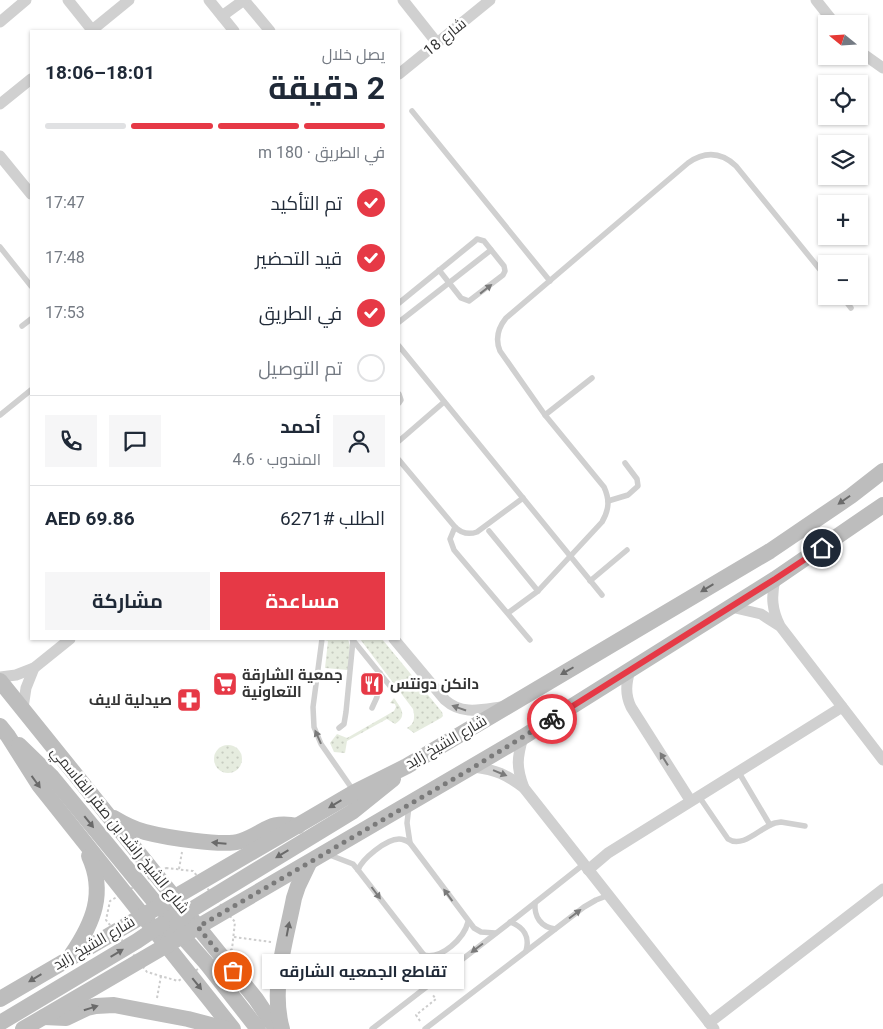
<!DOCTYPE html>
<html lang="ar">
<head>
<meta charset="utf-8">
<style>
  :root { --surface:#fff; --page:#f6f6f7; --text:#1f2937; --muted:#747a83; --line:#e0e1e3; --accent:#e63946 }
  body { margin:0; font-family:Roboto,Cairo,sans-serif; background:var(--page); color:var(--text); direction:rtl; height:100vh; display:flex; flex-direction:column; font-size:19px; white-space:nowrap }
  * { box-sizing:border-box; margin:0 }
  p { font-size:16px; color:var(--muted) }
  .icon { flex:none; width:28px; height:28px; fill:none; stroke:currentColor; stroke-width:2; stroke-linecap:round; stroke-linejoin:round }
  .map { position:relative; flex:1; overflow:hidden; direction:ltr }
  .sheet { position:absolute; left:30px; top:30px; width:370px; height:610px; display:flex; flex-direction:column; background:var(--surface); border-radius:0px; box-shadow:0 1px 4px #0004; direction:rtl }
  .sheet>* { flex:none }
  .needle { width:32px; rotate:288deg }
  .fabs { position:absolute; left:818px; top:15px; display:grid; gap:10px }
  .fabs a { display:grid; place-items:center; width:50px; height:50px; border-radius:0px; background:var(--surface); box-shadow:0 1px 4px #0004; font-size:25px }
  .pin { position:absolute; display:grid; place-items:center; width:42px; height:42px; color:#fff; margin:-21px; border:2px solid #fff; border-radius:50%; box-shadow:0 1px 5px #0007 }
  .courier { position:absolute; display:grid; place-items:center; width:50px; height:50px; margin:-25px; border:4px solid #e63946; border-radius:50%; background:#fff; color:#222; box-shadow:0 1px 6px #0007 }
  .bubble { position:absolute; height:35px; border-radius:0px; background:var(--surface); box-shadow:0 1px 4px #0004; font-size:16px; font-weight:700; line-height:35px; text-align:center; direction:rtl }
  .head em { font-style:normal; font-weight:700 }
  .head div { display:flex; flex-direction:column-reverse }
  .head { display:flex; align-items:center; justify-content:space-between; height:85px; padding:0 15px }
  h1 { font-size:32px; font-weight:700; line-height:38px }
  .bar { display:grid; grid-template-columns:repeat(4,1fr); gap:8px 5px; align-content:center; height:60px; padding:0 15px }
  .bar i { height:6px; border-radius:4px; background:var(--line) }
  .bar .active { background:var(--accent) }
  .bar p { grid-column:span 4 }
  .line { display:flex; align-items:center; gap:12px; padding:0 15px; border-top:1px solid var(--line) }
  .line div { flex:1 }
  .round { display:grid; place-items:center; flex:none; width:52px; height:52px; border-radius:0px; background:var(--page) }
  ol { padding:0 15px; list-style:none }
  li { display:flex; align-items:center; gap:15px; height:55px }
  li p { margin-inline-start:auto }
  li .icon { padding:5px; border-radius:50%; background:var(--accent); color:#fff; stroke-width:4 }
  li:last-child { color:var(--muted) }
  li i { width:28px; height:28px; border:2px solid var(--line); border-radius:50% }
  .cta { display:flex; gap:10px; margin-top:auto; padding:10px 15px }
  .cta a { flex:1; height:58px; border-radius:0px; background:var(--accent); color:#fff; font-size:20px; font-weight:700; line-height:58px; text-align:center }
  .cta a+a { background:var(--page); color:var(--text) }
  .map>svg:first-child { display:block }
  .grass { fill:url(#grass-dots) }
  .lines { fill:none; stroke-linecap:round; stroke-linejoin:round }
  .path { stroke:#cdcdcd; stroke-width:2; stroke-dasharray:2.5 2.5; stroke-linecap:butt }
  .lane { stroke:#d0d0d0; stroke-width:5.5 }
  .street { stroke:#d0d0d0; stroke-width:11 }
  .secondary { stroke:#bdbdbd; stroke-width:16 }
  .oneway { fill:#7a7a7a }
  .oneway2 { fill:#6a6a6a }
  .done { stroke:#7a7a7a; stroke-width:5; stroke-dasharray:0 9 }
  .route { stroke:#e63946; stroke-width:6 }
  .labels { text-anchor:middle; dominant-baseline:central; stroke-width:5; stroke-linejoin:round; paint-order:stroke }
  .street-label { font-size:15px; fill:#333; stroke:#fff }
  .poi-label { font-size:15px; font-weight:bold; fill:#333; stroke:#fff; text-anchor:start }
</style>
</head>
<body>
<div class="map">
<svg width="883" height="1029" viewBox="0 0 883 1029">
  <defs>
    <pattern id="grass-dots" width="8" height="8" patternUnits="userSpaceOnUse" patternTransform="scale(1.25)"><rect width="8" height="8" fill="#e6ecdf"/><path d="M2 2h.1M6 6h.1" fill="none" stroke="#c6cbc0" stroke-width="1.8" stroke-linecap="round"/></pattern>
  </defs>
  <rect width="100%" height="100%" fill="#fff"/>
  <!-- grass -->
  <g class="grass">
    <path d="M325 639H348L350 646 348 670 325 668 328 641 324 640Z"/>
    <path d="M360 639H382L442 712 443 716 441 718 414 733 407 728C415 724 415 717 413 709Z"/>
    <path d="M394 698C401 708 408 716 395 724L387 719 347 741 345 753 334 752 330 743 337 734 347 738 394 711 396 707 395 704 390 703Z"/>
    <circle cx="228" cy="759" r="14"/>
  </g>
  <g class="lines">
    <!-- path -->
    <g class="path">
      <path d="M166 868 193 871 235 922 232 949 178 981 147 972 106 920 110 901Z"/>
      <path d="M179 869 182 852"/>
      <path d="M234 937 271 942"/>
      <path d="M157 998 161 976"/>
      <path d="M420 1021 416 1015 436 999 432 994"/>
    </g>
    <!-- lane -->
    <g class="lane">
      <path d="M412 111 550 281"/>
      <path d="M0 247 31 286"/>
      <path d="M842 296 851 308"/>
      <path d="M399 303 475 241 477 239 484 241 504 266 505 271 503 275 469 301 461 298 439 270"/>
      <path d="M399 322 491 250"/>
      <path d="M22 326 31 319"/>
      <path d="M399 346 602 595"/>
      <path d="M399 394 401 400 399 403"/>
      <path d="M0 415 31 390"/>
      <path d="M545 415 592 378"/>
      <path d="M399 441 444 402"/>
      <path d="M399 460 455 527C461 533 468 535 477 532L523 498"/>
      <path d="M608 501 628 495 638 486 637 479 625 463"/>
      <path d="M455 527 450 539 454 550 530 640"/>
      <path d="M489 531 538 591"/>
      <path d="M590 581 627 550"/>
      <path d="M508 613 538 591 602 522C609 510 610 500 604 487L545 415 500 351C495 339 498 328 506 318L688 163C705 151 721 152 736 166L826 277"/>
      <path d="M322 639 313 707 314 727 321 744 353 790"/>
      <path d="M352 639 390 686"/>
      <path d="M372 708 377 697 380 673"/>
      <path d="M339 728 344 724 346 712 353 640"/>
      <path d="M738 771 770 825"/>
      <path d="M698 795 728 839C743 849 761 827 775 823L781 822 805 826"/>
      <path d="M409 806 407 823 410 843 474 928 481 932 495 933"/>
      <path d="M327 854 353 864 358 870 427 959 431 970 432 982"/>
      <path d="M358 870C362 859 386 839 399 839 403 839 407 841 410 843"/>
      <path d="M535 903C534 917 541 927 555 929"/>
      <path d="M510 922C524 927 530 937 526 951"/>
      <path d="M423 955C442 960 464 938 468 922"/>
      <path d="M372 1029 517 917 584 864"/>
      <path d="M425 1029 584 907 596 900 609 895"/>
    </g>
    <!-- street -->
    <g class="street">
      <path d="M68 0 92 30"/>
      <path d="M209 0 234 31"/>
      <path d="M244 0 270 31"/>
      <path d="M403 0 437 43"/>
      <path d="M816 0 835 24"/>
      <path d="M222 16 244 0"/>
      <path d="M0 22 26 0"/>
      <path d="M91 31 129 0"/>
      <path d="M859 51 883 68"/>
      <path d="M399 74 490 0"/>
      <path d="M0 104 31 79"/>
      <path d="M0 156 31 194"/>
      <path d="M775 579C771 597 772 610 780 626L883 760"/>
      <path d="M731 607 761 614 778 625"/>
      <path d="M394 639 445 700C462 715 480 710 501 707"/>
      <path d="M630 670C626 684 625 694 631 707L690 800"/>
      <path d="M0 677 16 675 34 668"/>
      <path d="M23 708 26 688 34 668 70 639"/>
      <path d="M523 737C517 758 516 767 524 788"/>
      <path d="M474 767C496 770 506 774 524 788L714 1029"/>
      <path d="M588 870 608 853 842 707"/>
      <path d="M709 1023 883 889"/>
    </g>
    <!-- secondary -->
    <g class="secondary">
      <path d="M0 681 256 999 276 1029"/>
      <path d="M0 726 8 736 39 785 233 1029"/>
      <path d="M19 745 52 777 158 906 169 915 190 925"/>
      <path d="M114 818C124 824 134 829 145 832 164 837 224 847 241 841 266 833 267 820 298 826"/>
      <path d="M175 928 207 964 258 1029"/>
      <path d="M166 946 175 928 186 913 352 812 393 779"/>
      <path d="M72 954C93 923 106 893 89 856"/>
      <path d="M0 999 355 792 407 766 770 551 851 496 883 471"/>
      <path d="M44 1017 66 1018 87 1008 96 1006 114 1005 188 1019 226 1029"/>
      <path d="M0 1023 137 941 162 924"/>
      <path d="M23 1029 523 737 775 579 883 505"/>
      <path d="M282 1029C270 988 286 940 294 898L298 886 309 863"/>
    </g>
  </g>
  <!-- one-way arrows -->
  <defs><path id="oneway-solid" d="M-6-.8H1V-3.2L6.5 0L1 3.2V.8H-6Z" transform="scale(1.25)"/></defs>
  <g class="oneway">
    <use href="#oneway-solid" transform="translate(486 289) rotate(-38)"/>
    <use href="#oneway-solid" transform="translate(459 708) rotate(-161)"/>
    <use href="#oneway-solid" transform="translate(318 737) rotate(-114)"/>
    <use href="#oneway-solid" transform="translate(664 759) rotate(-122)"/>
    <use href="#oneway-solid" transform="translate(500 773) rotate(22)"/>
    <use href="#oneway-solid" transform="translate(376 893) rotate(53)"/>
    <use href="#oneway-solid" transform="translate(448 895) rotate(-126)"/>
    <use href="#oneway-solid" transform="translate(575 914) rotate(-37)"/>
    <use href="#oneway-solid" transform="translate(477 948) rotate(143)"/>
  </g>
  <g class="oneway2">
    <use href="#oneway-solid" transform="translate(844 500) rotate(145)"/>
    <use href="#oneway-solid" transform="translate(707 588) rotate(149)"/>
    <use href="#oneway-solid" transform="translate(567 671) rotate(150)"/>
    <use href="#oneway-solid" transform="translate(36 782) rotate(54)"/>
    <use href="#oneway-solid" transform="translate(335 804) rotate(149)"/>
    <use href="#oneway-solid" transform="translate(89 822) rotate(51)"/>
    <use href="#oneway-solid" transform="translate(219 843) rotate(-175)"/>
    <use href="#oneway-solid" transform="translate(282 854) rotate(149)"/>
    <use href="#oneway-solid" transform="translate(288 929) rotate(-79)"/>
    <use href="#oneway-solid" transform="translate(117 953) rotate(-31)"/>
    <use href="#oneway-solid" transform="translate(35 978) rotate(149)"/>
    <use href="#oneway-solid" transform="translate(197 984) rotate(51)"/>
    <use href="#oneway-solid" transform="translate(91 1008) rotate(-17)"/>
  </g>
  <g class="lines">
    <!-- done -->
    <path class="done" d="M233 971 198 927 474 767 552 719"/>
    <!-- route -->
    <path class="route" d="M552 719 775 579 822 548"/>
  </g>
  <!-- icons -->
  <defs>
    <symbol id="supermarket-square" viewBox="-11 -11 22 22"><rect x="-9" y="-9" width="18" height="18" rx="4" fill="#e63946" stroke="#fff"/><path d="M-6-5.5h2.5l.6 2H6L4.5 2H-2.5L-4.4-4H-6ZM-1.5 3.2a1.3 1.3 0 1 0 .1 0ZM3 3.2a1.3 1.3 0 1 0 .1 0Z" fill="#fff"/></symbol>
    <symbol id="restaurant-square" viewBox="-11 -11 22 22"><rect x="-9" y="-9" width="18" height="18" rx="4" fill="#e63946" stroke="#fff"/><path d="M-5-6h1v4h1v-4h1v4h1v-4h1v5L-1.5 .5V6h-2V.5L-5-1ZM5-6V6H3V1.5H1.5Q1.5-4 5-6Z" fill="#fff"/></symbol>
    <symbol id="pharmacy-square" viewBox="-11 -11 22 22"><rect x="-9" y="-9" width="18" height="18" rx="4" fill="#e63946" stroke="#fff"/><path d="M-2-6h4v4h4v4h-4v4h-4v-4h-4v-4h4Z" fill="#fff"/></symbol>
  </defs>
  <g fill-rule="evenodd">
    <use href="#supermarket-square" x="211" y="670" width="28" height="28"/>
    <use href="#restaurant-square" x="358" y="670" width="28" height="28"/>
    <use href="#pharmacy-square" x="175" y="686" width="28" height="28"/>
  </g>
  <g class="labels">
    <!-- street labels -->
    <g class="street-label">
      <text transform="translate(445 37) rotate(-39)">شارع 18</text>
      <text transform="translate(446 742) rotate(-30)">شارع الشيخ زايد</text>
      <text transform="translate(120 830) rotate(51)">شارع الشيخ راشد بن صقر القاسمي</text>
      <text transform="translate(94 943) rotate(-30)">شارع الشيخ زايد</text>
    </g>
    <!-- poi labels -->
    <g class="poi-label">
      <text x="242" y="675">جمعية الشارقة<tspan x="242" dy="17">التعاونية</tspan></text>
      <text x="390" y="684">دانكن دونتس</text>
      <text x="172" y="700" text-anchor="end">صيدلية لايف</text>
    </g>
  </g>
</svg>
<div class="fabs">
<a><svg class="needle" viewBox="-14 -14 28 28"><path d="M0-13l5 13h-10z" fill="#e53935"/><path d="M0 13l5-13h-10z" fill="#747a83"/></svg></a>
<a><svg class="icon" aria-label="locate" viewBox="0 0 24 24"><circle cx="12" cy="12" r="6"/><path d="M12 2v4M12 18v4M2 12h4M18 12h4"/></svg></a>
<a><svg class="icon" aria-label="layers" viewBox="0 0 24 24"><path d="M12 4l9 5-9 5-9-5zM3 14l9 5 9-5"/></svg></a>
<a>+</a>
<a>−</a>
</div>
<div class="pin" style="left:233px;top:971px;background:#ea580c"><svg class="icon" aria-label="bag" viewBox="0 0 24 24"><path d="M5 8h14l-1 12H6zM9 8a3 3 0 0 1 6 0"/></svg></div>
<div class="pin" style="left:822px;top:548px;background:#1f2937"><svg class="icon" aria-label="home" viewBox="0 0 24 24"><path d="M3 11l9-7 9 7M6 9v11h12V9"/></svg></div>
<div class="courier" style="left:552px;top:719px"><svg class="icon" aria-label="bike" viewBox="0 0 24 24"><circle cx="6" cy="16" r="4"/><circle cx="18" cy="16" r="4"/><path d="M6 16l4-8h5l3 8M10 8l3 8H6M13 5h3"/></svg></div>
<div class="bubble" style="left:262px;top:954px;width:202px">تقاطع الجمعيه الشارقه</div>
<section class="sheet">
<div class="head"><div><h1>2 دقيقة</h1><p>يصل خلال</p></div><em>18:01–18:06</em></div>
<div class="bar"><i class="active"></i><i class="active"></i><i class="active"></i><i></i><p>في الطريق · 180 m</p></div>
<ol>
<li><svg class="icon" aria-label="check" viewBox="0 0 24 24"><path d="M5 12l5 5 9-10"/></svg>تم التأكيد<p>17:47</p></li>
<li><svg class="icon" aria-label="check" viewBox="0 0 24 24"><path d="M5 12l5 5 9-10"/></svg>قيد التحضير<p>17:48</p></li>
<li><svg class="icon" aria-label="check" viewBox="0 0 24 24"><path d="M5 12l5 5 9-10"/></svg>في الطريق<p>17:53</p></li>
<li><i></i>تم التوصيل</li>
</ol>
<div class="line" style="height:90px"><a class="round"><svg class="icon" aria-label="person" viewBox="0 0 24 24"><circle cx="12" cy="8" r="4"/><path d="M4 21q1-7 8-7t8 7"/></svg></a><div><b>أحمد</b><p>المندوب · 4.6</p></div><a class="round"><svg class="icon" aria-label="chat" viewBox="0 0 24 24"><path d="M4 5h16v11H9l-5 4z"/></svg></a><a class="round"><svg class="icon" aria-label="phone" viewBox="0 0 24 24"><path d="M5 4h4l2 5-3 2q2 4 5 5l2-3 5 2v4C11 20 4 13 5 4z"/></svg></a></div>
<div class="line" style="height:65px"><div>الطلب #6271</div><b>AED 69.86</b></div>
<div class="cta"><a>مساعدة</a><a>مشاركة</a></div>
</section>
</div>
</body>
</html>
